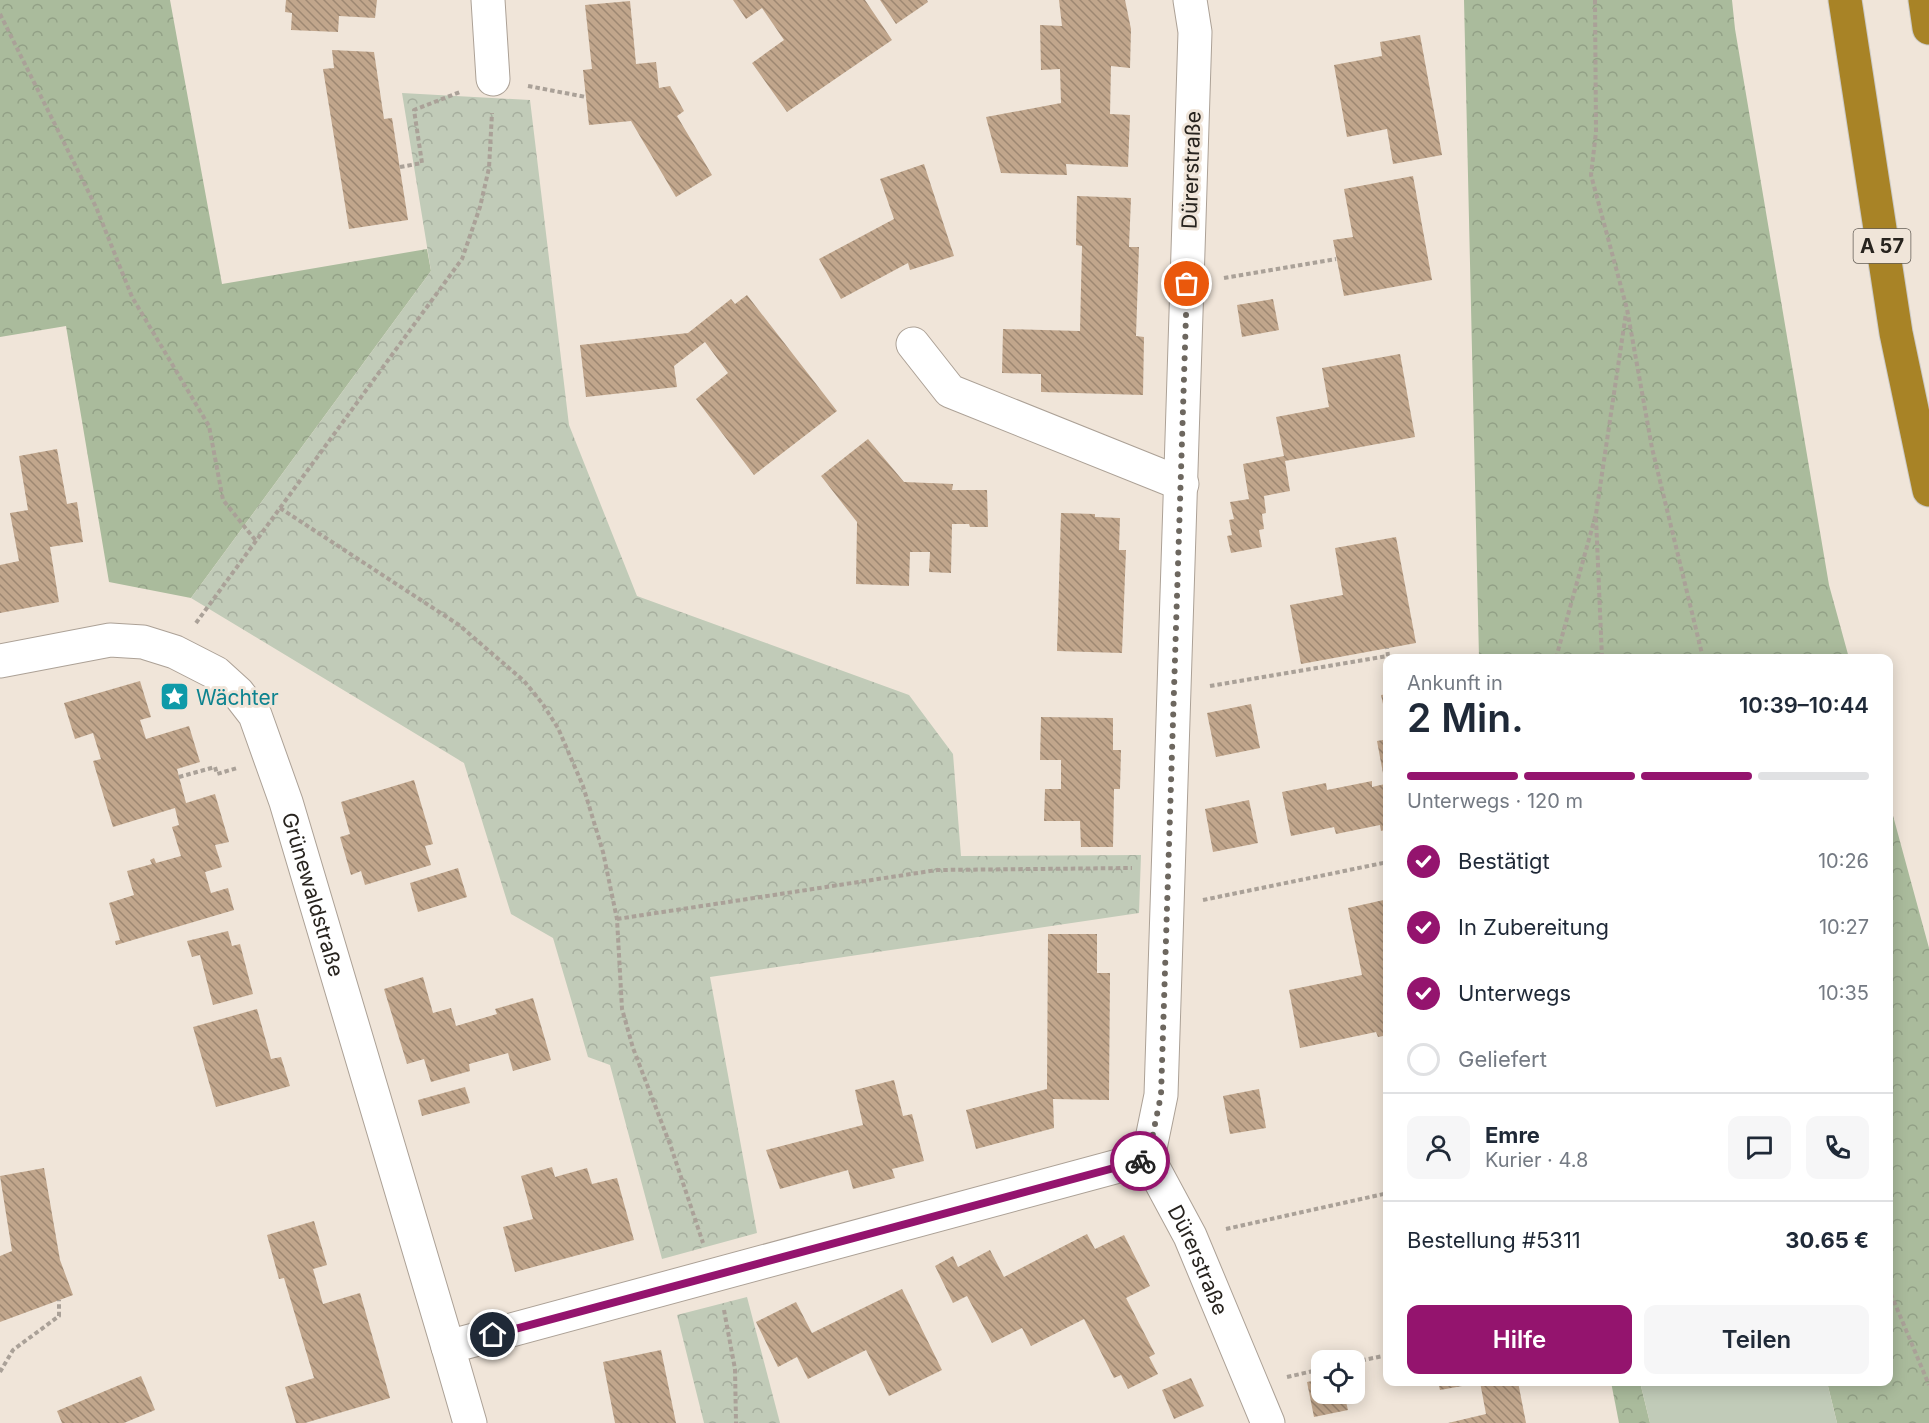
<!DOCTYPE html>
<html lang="de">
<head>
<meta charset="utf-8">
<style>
  :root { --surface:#fff; --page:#f6f6f7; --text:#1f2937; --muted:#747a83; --line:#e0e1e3; --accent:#94146e }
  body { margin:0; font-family:Inter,sans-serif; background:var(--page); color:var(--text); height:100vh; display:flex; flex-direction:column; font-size:22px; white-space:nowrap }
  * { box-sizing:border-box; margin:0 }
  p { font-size:20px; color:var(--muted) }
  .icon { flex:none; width:33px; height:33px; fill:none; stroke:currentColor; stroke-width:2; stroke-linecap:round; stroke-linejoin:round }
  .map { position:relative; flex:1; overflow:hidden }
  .sheet { position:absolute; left:1383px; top:654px; width:510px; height:732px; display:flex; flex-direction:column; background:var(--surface); border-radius:12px; box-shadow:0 3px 15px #0003 }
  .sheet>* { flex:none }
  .buttons { position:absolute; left:1311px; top:1350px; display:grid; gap:12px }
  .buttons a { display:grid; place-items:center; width:54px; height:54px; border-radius:12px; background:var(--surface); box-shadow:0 3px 15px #0003; font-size:30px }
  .pin { position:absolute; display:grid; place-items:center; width:51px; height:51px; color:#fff; margin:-26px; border:3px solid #fff; border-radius:50%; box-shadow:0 2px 6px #0007 }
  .courier { position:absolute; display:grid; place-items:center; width:60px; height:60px; margin:-30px; border:4px solid #94146e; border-radius:50%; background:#fff; color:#222; box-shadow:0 2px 8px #0007 }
  .summary em { font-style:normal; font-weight:600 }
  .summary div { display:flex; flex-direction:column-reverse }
  .summary { display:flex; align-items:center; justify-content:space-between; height:102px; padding:0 24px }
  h1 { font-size:39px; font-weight:600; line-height:45px }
  .bar { display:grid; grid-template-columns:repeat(4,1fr); gap:9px 6px; align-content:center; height:72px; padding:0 24px }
  .bar i { height:8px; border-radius:4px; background:var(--line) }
  .bar .on { background:var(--accent) }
  .bar p { grid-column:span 4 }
  .line { display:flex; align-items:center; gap:15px; padding:0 24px; border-top:2px solid var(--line) }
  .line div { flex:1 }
  .round { display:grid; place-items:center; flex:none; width:63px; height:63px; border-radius:12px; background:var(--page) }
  ol { padding:0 24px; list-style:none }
  li { display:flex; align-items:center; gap:18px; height:66px }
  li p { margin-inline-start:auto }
  li .icon { padding:6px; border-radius:50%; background:var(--accent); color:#fff; stroke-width:4 }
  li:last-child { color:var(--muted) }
  li i { width:33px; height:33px; border:3px solid var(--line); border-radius:50% }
  .cta { display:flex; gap:12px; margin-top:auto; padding:12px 24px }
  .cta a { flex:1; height:69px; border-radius:12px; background:var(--accent); color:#fff; font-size:24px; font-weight:600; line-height:69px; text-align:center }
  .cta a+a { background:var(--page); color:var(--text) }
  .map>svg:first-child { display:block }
  .forest { fill:url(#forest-crowns) }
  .park { fill:url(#park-crowns) }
  .pitch { fill:#c1cbb8 }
  .building { fill:url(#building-back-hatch) }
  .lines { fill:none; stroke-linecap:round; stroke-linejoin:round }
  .street-casing { stroke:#aca196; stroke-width:35 }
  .highway-casing { stroke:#cbcac9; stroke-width:35 }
  .path { stroke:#aaa198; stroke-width:4; stroke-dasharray:4.5 3; stroke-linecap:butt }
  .street { stroke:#fff; stroke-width:33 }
  .highway { stroke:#a88326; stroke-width:33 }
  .done { stroke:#6d675f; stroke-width:6; stroke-dasharray:0 10.8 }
  .route { stroke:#94146e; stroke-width:8 }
  .labels { text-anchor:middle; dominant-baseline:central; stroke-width:6; stroke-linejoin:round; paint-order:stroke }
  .shield { fill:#f0e5d9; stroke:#635d56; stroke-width:1.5 }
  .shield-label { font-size:20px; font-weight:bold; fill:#27231e }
  .street-label { font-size:21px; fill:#27231e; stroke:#f0e5d9 }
  .culture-label { font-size:21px; fill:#0d838f; stroke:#f0e5d9; text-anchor:start }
</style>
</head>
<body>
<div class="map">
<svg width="1929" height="1423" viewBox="0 0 1929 1423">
  <defs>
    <pattern id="forest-crowns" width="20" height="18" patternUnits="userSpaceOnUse" patternTransform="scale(1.5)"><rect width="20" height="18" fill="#aabb9c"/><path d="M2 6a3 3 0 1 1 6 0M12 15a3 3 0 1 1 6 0" fill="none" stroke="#92a086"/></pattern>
    <pattern id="park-crowns" width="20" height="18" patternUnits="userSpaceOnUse" patternTransform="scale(1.5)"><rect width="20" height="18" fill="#c1cbb8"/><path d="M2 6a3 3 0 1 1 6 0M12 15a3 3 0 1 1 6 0" fill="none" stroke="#a6ae9e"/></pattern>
    <pattern id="building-back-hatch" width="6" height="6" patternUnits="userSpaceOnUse" patternTransform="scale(1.5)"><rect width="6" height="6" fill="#c1a68c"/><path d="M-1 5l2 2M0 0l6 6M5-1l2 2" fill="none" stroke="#9d8772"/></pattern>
  </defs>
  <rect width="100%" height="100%" fill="#f0e5d9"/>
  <!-- forest -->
  <g class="forest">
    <path d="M0 0H170L222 284 427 249 431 271 191 598 109 582 66 326 0 337Z"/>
    <path d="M1464 0H1732L1735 29 1829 585 1849 658H1479Z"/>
    <path d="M1889 801 1929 948V1423H1837L1827 1382H1888Z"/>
    <path d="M1611 1382H1640L1650 1423H1619Z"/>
  </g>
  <!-- park -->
  <g class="park">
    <path d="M402 93 530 100 569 425 637 596 909 695 953 754 961 856 1141 855 1139 913 710 977 757 1233 662 1259 610 1065 588 1057 553 938 511 914 464 763 191 598 431 271Z"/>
    <path d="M747 1297 780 1423H704L677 1315Z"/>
  </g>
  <!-- pitch -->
  <path class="pitch" d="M1640 1382H1827L1837 1423H1650Z"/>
  <!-- building -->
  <g class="building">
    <path d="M286 0H377L375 18 339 16 338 32 291 30 292 13 285 12Z"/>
    <path d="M733 0H865L892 40 787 112 752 63 784 40 762 8 746 19Z"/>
    <path d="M880 0H927L928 2 896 24Z"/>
    <path d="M1059 0H1125L1131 29 1130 68 1111 66 1110 114 1130 115 1128 167 1066 164 1067 175 1001 173 986 117 1061 103 1060 69 1041 70 1040 25 1062 26Z"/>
    <path d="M630 1 636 64 656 62 659 88 670 86 684 111 677 116 712 175 676 197 631 121 589 125 583 70 592 69 585 5Z"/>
    <path d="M1420 35 1442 155 1393 164 1387 129 1347 137 1334 65 1382 56 1380 42Z"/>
    <path d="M332 50 374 52 384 119 392 118 408 220 349 229 323 69 334 68Z"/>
    <path d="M924 164 954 256 910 270 908 263 841 299 819 259 894 219 880 179Z"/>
    <path d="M1413 176 1432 280 1344 296 1333 240 1353 237 1344 189Z"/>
    <path d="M1077 196 1131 198 1129 247H1139L1136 336 1144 337 1143 395 1041 392V374L1002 373 1003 329 1080 331 1082 246 1076 245Z"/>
    <path d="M747 295 837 411 754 475 696 399 728 373 705 342 674 366 677 387 586 397 580 345 688 333 731 299 735 304Z"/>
    <path d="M1273 299 1279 330 1242 337 1237 305Z"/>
    <path d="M1400 354 1415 437 1285 461 1290 491 1264 496 1266 513 1262 514 1264 529 1259 530 1262 547 1231 553 1227 536 1232 535 1229 520 1234 519 1230 502 1249 499 1243 464 1284 456 1276 417 1329 407 1322 368Z"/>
    <path d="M868 439 904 482 953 484 952 490H987L988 527H970L969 524H952L951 573 929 572 930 552H910L909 586 856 584 857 522 821 476Z"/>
    <path d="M57 449 67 504 77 502 83 542 50 547 59 602 0 613V565L19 561 10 513 28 510 19 456Z"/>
    <path d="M1061 513 1095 514V517L1120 518 1119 550H1126L1122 653 1057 651Z"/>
    <path d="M1396 537 1416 643 1301 664 1290 605 1343 595 1335 548Z"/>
    <path d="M140 681 151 717 140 720 146 739 189 726 200 762 177 769 186 803 215 794 229 842 215 845 222 867 205 872 211 893 228 888 234 910 116 945 115 941 120 940 109 903 134 895 127 871 152 864 150 860 154 858 156 863 181 856 172 827 179 825 175 808 113 827 93 761 101 759 93 733 75 739 64 703Z"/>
    <path d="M1388 694V721L1387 722 1381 695Z"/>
    <path d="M1251 704 1260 748 1216 757 1207 713Z"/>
    <path d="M1041 717 1113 718V750H1121L1120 789H1114L1113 847H1081L1080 821H1044L1045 789H1061V760H1040Z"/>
    <path d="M1388 739V829L1381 831 1380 825 1336 834 1334 827 1291 836 1282 792 1326 783 1327 790 1372 781V787L1385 784 1377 741Z"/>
    <path d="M414 780 433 844 425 846 431 865 365 885 361 871 351 875 340 837 350 834 341 802Z"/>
    <path d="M1249 800 1258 843 1213 852 1205 809Z"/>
    <path d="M458 868 467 897 418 912 410 883Z"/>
    <path d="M1388 899V1035L1378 1037 1376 1032 1300 1048 1289 990 1362 975 1348 908Z"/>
    <path d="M228 931 232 946 240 944 253 994 213 1005 200 955 192 957 187 941Z"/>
    <path d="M1048 934H1097V973H1110L1109 1100 1053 1099 1054 1128 976 1149 966 1110 1047 1089Z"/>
    <path d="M423 977 433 1013 451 1008 456 1026 497 1014 495 1009 533 998 551 1060 513 1071 508 1053 469 1064 470 1071 431 1082 424 1059 407 1064 384 989Z"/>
    <path d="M257 1009 271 1059 281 1057 290 1086 216 1107 193 1027Z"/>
    <path d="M894 1080 903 1116 912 1114 924 1161 892 1169 895 1178 853 1189 848 1170 780 1189 766 1150 863 1125 855 1090Z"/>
    <path d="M465 1087 470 1103 422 1116 418 1100Z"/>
    <path d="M1259 1089 1266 1128 1230 1134 1223 1096Z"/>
    <path d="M552 1167 555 1177 587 1168 592 1184 617 1178 634 1240 515 1272 503 1227 533 1219 521 1176Z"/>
    <path d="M44 1168 60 1260 73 1295 0 1322V1256L12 1251 0 1176Z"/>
    <path d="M314 1221 327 1265 313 1269 323 1304 360 1293 390 1398 305 1423H296L285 1387 314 1378 284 1278 279 1279 267 1235Z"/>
    <path d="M1087 1234 1095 1249 1124 1235 1150 1286 1126 1298 1155 1354 1149 1357 1158 1374 1128 1389 1121 1375 1114 1378 1084 1319 1031 1346 1022 1328 992 1343 967 1296 953 1303 935 1266 953 1256 958 1267 990 1250 1004 1277Z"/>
    <path d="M902 1289 942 1370 889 1396 866 1350 808 1379 797 1357 778 1367 756 1322 796 1302 812 1333Z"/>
    <path d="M661 1350 676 1423H615L603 1362Z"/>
    <path d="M141 1376 155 1410 124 1423H62L57 1411Z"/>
    <path d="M1191 1378 1204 1406 1174 1419 1162 1390Z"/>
    <path d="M1322 1379V1394H1344L1348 1410 1314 1417 1307 1382Z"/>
    <path d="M1438 1382H1479V1383L1440 1390Z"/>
    <path d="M1480 1382H1518L1526 1423H1448L1486 1414Z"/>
  </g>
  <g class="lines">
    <defs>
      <g id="street">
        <path d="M488 0 493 79"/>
        <path id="s1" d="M1190 0 1195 32 1161 1095 1148 1158 1190 1236 1268 1423"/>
        <path d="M913 344 950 391 1182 484"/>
        <path id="s2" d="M0 661 110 640 143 642 175 652 216 673 238 693 255 715 286 802 448 1347"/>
        <path d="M470 1423 448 1347 1148 1158"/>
      </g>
      <g id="highway">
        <path d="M1845 0 1896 333 1929 490"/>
        <path d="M1925 0 1929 28"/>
      </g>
    </defs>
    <!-- street casing -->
    <use href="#street" class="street-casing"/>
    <!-- highway casing -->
    <use href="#highway" class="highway-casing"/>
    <!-- path -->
    <g class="path">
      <path d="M1595 0 1596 132 1591 175 1627 309 1652 448 1703 658"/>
      <path d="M0 14 96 207 132 297 209 426 223 500 256 541"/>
      <path d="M528 86 586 97"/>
      <path d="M400 167 422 163 414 110 460 92"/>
      <path d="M1224 278 1336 259"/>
      <path d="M280 508 459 625 524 681 542 703 558 728 583 786 603 852 617 919 622 1009 633 1048 671 1147 703 1243"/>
      <path d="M1596 518 1602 658"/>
      <path d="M196 623 462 259 480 207 489 168 492 113"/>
      <path d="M1556 658 1596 514 1626 313"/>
      <path d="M1210 686 1388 656 1387 648"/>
      <path d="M179 777 215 767 217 774 237 768"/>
      <path d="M1203 900 1388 862"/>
      <path d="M617 919 937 870 1132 868"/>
      <path d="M1226 1229 1388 1193"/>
      <path d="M1888 1287 1929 1385"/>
      <path d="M724 1310 735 1369 736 1423"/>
      <path d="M1354 1362 1388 1355"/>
      <path d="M0 1372 13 1350 59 1316V1300"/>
      <path d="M1287 1377 1322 1369"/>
    </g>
    <!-- street -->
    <use href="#street" class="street"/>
    <!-- highway -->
    <use href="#highway" class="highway"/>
  </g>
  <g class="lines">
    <!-- done -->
    <path class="done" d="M1140 1161 1148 1158 1161 1095 1187 284"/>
    <!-- route -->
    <path class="route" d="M493 1335 1140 1161"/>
  </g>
  <!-- icons -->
  <defs>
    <symbol id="sight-square" viewBox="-11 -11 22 22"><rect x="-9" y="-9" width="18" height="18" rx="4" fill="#0f9aa8" stroke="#f0e5d9"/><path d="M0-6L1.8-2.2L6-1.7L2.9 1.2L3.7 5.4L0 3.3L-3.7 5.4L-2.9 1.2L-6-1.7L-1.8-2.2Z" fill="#fff"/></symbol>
  </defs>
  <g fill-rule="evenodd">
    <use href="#sight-square" x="158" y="680" width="33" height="33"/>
  </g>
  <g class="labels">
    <!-- shield labels -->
    <rect class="shield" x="1853.5" y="229" width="57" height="34" rx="4.5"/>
    <g class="shield-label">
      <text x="1882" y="246">A 57</text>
    </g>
    <!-- street labels -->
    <g class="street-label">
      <text transform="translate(1191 170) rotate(-88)">Dürerstraße</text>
      <text stroke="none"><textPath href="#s2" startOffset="471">Grünewaldstraße</textPath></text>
      <text stroke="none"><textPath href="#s1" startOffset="1274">Dürerstraße</textPath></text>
    </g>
    <!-- culture labels -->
    <g class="culture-label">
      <text x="196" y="697">Wächter</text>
    </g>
  </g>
</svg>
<div class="buttons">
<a><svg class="icon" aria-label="locate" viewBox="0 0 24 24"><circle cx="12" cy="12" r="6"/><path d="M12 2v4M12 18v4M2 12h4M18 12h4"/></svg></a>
</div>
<div class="pin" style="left:1187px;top:284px;background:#ea580c"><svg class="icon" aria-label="bag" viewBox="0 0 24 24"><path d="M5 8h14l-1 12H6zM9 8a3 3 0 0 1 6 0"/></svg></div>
<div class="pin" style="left:493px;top:1335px;background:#1f2937"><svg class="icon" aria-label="home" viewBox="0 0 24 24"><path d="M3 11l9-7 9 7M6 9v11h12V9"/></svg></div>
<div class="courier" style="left:1140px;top:1161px"><svg class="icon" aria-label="bike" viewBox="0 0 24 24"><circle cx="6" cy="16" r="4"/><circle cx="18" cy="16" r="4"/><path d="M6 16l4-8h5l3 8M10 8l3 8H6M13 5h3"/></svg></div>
<section class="sheet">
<div class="summary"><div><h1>2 Min.</h1><p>Ankunft in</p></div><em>10:39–10:44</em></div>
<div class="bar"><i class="on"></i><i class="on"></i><i class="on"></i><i></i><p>Unterwegs · 120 m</p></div>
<ol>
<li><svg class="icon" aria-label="check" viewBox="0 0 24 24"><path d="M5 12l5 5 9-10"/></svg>Bestätigt<p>10:26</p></li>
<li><svg class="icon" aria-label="check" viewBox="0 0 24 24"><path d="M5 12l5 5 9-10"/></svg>In Zubereitung<p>10:27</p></li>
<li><svg class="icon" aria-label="check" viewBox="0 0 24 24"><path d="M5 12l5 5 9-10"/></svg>Unterwegs<p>10:35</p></li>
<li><i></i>Geliefert</li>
</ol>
<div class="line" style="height:108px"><a class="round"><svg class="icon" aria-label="person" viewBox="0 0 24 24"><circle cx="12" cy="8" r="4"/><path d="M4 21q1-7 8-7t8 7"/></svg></a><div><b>Emre</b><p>Kurier · 4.8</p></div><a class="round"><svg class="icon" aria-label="chat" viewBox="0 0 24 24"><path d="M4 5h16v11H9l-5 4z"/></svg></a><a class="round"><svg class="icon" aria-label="phone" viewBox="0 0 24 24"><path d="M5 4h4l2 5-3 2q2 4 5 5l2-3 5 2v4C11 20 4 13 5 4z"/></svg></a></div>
<div class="line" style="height:78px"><div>Bestellung #5311</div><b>30.65 €</b></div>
<div class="cta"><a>Hilfe</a><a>Teilen</a></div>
</section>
</div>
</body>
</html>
